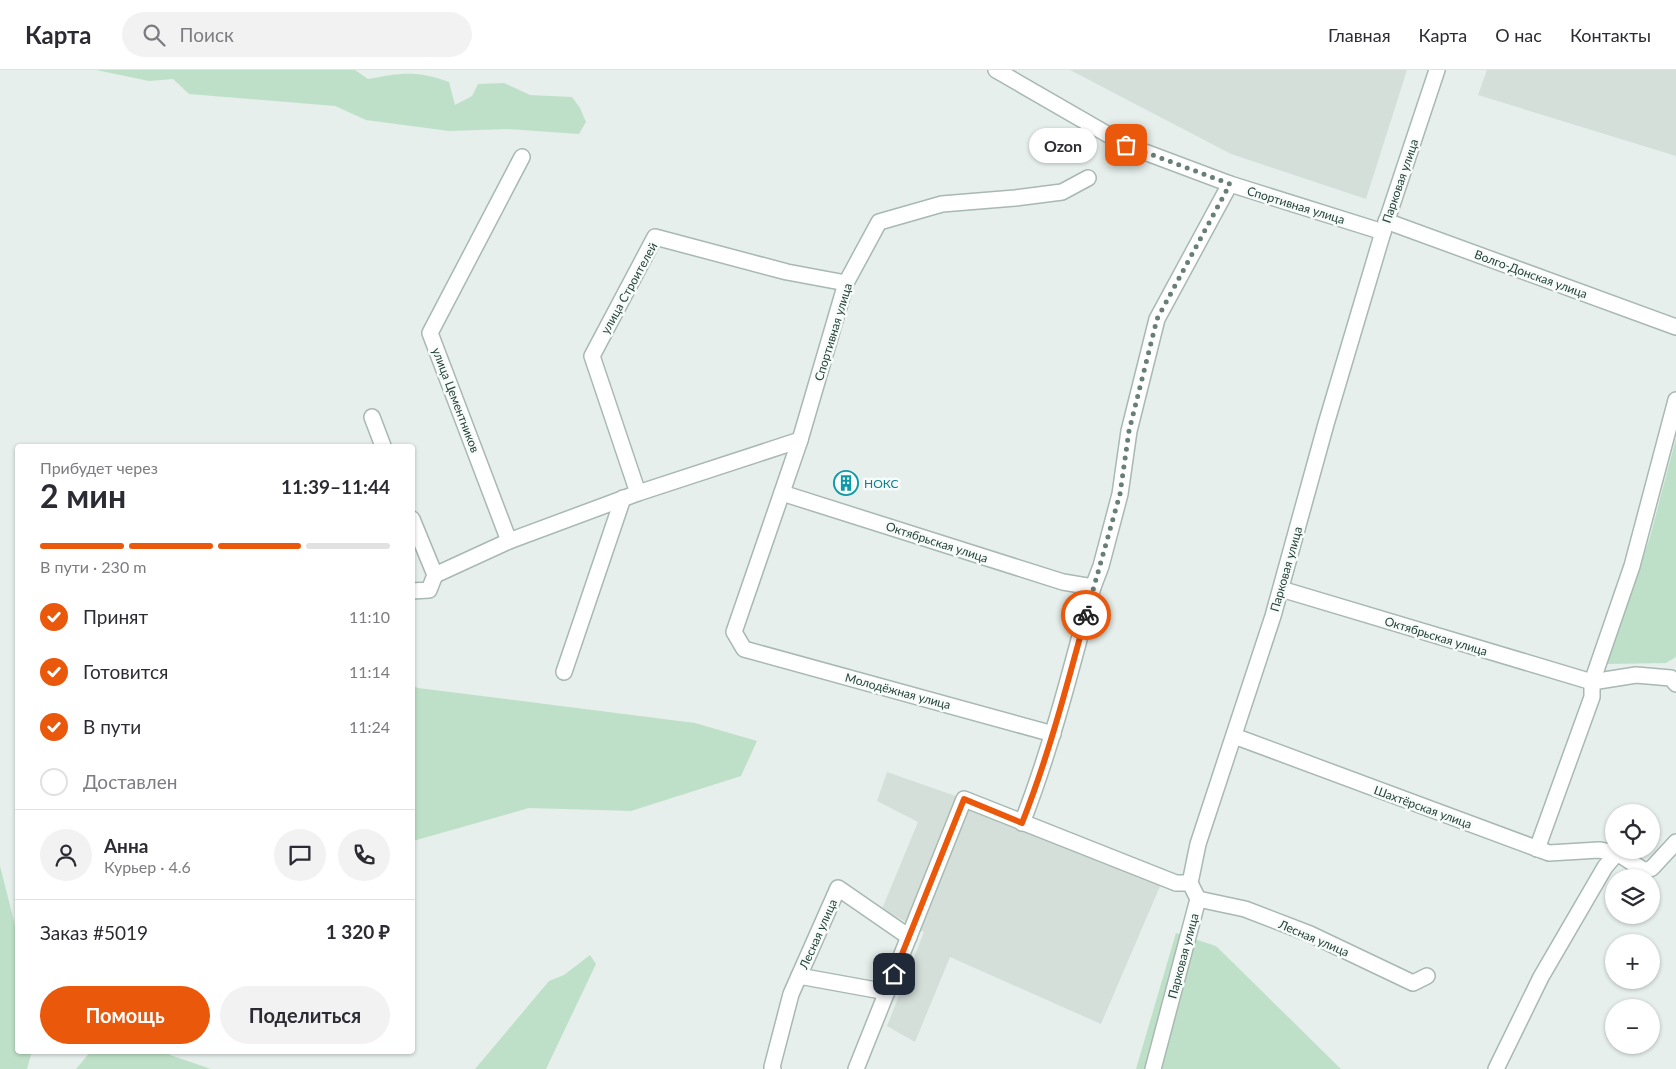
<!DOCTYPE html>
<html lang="ru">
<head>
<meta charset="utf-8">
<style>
  :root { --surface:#fff; --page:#f2f2f3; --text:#2b2b33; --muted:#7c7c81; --line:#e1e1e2; --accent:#ea580c }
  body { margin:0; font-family:Lato,sans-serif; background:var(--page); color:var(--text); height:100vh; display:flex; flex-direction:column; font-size:19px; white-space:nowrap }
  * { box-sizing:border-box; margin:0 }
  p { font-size:16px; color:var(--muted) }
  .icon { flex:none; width:28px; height:28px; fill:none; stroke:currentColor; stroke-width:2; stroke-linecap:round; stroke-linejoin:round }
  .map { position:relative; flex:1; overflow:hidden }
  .details { position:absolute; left:15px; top:374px; width:400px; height:610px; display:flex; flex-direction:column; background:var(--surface); border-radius:5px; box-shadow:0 1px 4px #0004 }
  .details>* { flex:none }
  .tools { position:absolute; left:1605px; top:734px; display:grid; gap:10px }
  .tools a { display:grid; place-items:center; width:55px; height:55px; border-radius:50%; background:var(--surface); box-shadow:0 1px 4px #0004; font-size:25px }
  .pin { position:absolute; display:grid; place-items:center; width:42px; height:42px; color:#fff; margin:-21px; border-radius:10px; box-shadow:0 2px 8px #0006 }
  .courier { position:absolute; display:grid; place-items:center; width:50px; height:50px; margin:-25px; border:4px solid #ea580c; border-radius:50%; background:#fff; color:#222; box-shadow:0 1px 6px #0007 }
  .bubble { position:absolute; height:35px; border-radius:18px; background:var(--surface); box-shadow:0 1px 4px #0004; font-size:16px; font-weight:700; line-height:35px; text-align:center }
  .headline em { font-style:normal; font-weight:700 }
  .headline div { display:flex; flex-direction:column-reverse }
  .headline { display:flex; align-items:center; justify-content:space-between; height:85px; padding:0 25px }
  h1 { font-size:32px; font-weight:700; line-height:38px }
  .bar { display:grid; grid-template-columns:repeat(4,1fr); gap:8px 5px; align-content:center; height:60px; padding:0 25px }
  .bar i { height:6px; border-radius:4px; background:var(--line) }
  .bar .current { background:var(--accent) }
  .bar p { grid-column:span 4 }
  .line { display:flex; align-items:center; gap:12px; padding:0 25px; border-top:1px solid var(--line) }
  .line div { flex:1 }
  .round { display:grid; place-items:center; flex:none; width:52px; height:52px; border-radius:26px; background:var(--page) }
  ol { padding:0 25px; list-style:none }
  li { display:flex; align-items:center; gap:15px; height:55px }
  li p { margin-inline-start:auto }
  li .icon { padding:5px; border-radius:50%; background:var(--accent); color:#fff; stroke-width:4 }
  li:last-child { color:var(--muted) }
  li i { width:28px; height:28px; border:2px solid var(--line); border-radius:50% }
  .action { display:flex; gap:10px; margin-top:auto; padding:10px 25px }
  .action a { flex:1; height:58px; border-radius:30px; background:var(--accent); color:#fff; font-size:20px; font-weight:700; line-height:58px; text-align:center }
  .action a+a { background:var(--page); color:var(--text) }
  header { display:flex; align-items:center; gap:30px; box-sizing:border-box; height:70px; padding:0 25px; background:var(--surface); border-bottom:1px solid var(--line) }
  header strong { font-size:24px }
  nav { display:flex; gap:28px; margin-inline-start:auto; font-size:18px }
  .search { width:350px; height:45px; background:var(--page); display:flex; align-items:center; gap:12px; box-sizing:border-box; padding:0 18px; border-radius:28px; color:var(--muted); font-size:19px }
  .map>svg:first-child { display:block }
  .built { fill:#d4dfda }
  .green { fill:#bfe0c8 }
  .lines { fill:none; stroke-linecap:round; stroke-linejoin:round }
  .street-casing { stroke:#a8b8b2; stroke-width:18 }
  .street { stroke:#fff; stroke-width:15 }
  .done { stroke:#687f78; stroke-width:5; stroke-dasharray:0 9 }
  .route { stroke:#ea580c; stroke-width:6 }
  .labels { text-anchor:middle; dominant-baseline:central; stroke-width:5; stroke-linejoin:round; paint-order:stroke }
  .street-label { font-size:12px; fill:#24423a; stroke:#f7fbf9 }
  .culture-label { font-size:12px; fill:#0d838f; stroke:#f7fbf9; text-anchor:start }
</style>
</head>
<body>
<header>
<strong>Карта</strong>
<div class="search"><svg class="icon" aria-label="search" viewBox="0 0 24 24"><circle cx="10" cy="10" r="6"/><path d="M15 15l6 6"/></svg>Поиск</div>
<nav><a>Главная</a><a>Карта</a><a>О нас</a><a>Контакты</a></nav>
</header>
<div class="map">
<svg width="1676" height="999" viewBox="0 0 1676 999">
  <rect width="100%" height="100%" fill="#e6efeb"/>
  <!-- built -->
  <g class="built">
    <path d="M1070 0H1407L1366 129 1231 84Z"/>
    <path d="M1487 0H1676V86L1478 25Z"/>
    <path d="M887 702 1167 800 1101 954 950 887 915 972 887 956 924 862 882 839 918 752 877 731Z"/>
  </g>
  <!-- green -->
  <g class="green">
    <path d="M96 0H355L368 9C400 3 417 0 449 12L455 35 472 26 478 14 504 13 530 25 572 27 580 38 586 52 579 64 508 59 449 61 366 50 335 36 189 24 173 9 149 11Z"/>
    <path d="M1676 368V587L1666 593 1607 594 1650 467Z"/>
    <path d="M413 616 418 618 695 653 757 671 741 706 631 741 529 738 413 771Z"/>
    <path d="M0 796 17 863 18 981H32L27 999H0Z"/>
    <path d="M1176 863 1216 876 1341 999H1136Z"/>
    <path d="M590 885 596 894 546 999H475L549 911 564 905Z"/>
    <path d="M91 981H167L170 985 211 999H76Z"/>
  </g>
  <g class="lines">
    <defs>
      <g id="street">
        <path d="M996 0 1126 75 1230 114 1383 162"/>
        <path d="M1386 151 1676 257"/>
        <path d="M372 347 383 376"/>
        <path d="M638 423 592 286 655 167 787 202 846 213"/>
        <path d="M782 423 1063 512 1093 517"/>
        <path d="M412 449 435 505 429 520 412 521"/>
        <path d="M509 471 430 263 522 87"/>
        <path d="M435 505 509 471 638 423 800 370"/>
        <path d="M1281 519 1592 612 1636 605 1671 608 1676 614"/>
        <path d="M564 602 623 428"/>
        <path d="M1053 664 744 579 734 562 800 370 846 213 879 152 942 134 1015 128 1062 122 1088 108"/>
        <path d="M1234 666 1549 783 1599 780 1617 783 1605 797 1541 907 1496 999"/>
        <path d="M1022 753C1052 676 1072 596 1093 517L1101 496 1120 424 1129 361 1157 249 1230 114"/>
        <path d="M1537 779 1592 627V612L1632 496 1676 330"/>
        <path d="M1617 783 1645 801 1652 798 1676 772"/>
        <path d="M1198 829 1245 839 1310 864 1413 913 1427 906"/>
        <path d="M799 906 838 818 909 867"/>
        <path d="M773 999 772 997 791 924 799 906 887 922"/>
        <path d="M856 999 964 729 1176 813H1190"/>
        <path d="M1153 999 1198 829 1190 813 1198 774 1273 546 1326 354 1383 162 1437 0"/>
      </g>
    </defs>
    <!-- street casing -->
    <use href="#street" class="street-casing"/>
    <!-- street -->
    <use href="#street" class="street"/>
  </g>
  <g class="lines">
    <!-- done -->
    <path class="done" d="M1086 545 1120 424 1129 361 1157 249 1230 114 1126 75"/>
    <!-- route -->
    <path class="route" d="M894 904 964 729 1022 753C1049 685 1067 615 1086 545"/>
  </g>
  <!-- icons -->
  <defs>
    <symbol id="building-ring" viewBox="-11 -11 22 22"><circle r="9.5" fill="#f7fbf9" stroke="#0f9aa8" stroke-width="1.5"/><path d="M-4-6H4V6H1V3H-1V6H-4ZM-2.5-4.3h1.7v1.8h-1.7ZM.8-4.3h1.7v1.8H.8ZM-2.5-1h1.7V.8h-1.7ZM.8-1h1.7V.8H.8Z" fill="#0f9aa8"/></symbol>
  </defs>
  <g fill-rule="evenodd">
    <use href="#building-ring" x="832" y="399" width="28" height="28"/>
  </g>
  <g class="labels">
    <!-- street labels -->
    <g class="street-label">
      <text transform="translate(1400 111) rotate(-71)">Парковая улица</text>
      <text transform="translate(1296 135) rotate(17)">Спортивная улица</text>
      <text transform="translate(1531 204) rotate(20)">Волго-Донская улица</text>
      <text transform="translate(629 218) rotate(-61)">улица Строителей</text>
      <text transform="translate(833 262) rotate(-73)">Спортивная улица</text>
      <text transform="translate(456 330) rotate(69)">улица Цементников</text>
      <text transform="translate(937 472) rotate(18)">Октябрьская улица</text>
      <text transform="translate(1286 499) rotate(-74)">Парковая улица</text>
      <text transform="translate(1436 566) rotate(17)">Октябрьская улица</text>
      <text transform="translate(898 621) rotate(15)">Молодёжная улица</text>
      <text transform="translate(1423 737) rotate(20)">Шахтёрская улица</text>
      <text transform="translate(818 864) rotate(-66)">Лесная улица</text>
      <text transform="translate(1314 868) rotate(23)">Лесная улица</text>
      <text transform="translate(1183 886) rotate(-75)">Парковая улица</text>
    </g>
    <!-- culture labels -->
    <g class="culture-label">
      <text x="864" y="413">НОКС</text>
    </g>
  </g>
</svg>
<div class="tools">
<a><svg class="icon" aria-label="locate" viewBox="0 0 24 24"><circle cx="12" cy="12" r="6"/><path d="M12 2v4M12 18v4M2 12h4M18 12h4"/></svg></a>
<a><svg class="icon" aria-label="layers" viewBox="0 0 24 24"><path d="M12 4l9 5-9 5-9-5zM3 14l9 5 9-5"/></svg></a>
<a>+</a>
<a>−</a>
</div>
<div class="pin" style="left:1126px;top:75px;background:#ea580c"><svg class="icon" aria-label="bag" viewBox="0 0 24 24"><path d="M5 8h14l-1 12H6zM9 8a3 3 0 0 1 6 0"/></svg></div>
<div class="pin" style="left:894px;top:904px;background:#1f2937"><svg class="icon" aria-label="home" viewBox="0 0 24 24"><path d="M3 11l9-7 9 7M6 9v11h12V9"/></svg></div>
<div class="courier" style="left:1086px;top:545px"><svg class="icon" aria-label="bike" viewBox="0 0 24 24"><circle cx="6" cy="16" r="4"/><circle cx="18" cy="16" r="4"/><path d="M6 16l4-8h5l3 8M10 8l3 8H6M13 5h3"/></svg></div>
<div class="bubble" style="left:1029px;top:58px;width:68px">Ozon</div>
<section class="details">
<div class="headline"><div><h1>2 мин</h1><p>Прибудет через</p></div><em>11:39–11:44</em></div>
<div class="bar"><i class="current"></i><i class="current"></i><i class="current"></i><i></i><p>В пути · 230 m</p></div>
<ol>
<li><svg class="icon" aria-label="check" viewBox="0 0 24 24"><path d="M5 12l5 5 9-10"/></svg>Принят<p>11:10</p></li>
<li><svg class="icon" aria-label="check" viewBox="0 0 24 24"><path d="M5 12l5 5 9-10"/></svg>Готовится<p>11:14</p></li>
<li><svg class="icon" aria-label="check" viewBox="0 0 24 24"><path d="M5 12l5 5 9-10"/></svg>В пути<p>11:24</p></li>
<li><i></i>Доставлен</li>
</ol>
<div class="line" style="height:90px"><a class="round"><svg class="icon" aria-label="person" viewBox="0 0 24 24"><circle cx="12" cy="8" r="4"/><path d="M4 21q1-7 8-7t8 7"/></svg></a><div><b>Анна</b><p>Курьер · 4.6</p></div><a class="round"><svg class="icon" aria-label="chat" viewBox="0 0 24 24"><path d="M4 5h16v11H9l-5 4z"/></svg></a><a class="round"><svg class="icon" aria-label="phone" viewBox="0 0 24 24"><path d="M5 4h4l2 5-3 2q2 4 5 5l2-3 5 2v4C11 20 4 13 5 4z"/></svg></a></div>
<div class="line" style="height:65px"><div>Заказ #5019</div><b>1 320 ₽</b></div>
<div class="action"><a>Помощь</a><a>Поделиться</a></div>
</section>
</div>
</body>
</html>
